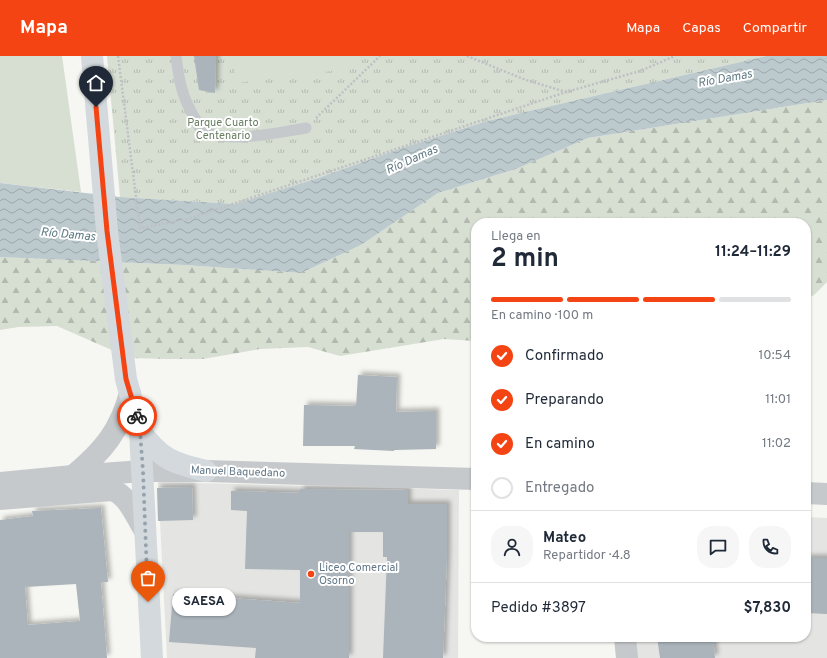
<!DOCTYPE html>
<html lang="es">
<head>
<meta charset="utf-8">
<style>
  :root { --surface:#fff; --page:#f6f6f7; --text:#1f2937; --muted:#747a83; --line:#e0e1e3; --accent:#f44414 }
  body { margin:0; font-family:Overpass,sans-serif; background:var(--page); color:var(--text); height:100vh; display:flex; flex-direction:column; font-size:15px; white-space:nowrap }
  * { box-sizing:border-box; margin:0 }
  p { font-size:13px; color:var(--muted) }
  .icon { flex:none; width:22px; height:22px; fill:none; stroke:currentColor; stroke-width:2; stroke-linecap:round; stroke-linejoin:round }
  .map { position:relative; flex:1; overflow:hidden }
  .details { position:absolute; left:471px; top:162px; width:340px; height:424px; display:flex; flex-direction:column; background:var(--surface); border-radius:16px; box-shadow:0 1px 3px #0004 }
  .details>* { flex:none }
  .pin { position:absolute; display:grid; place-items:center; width:34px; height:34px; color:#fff; margin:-41px -17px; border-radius:50% 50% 50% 0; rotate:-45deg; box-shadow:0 0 4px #0007 }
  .pin .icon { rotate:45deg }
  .courier { position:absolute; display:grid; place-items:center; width:40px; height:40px; margin:-20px; border:3px solid #f44414; border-radius:50%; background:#fff; color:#222; box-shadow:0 1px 5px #0007 }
  .bubble { position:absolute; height:28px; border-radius:14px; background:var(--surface); box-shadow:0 1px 3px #0004; font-size:13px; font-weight:700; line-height:28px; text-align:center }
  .summary em { font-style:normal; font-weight:700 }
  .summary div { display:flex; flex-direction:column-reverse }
  .summary { display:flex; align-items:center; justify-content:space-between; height:68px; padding:0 20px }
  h1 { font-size:26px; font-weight:700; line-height:30px }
  .bar { display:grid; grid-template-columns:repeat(4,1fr); gap:6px 4px; align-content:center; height:48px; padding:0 20px }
  .bar i { height:5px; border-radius:3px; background:var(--line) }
  .bar .current { background:var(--accent) }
  .bar p { grid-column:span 4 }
  .line { display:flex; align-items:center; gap:10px; padding:0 20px; border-top:1px solid var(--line) }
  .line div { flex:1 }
  .round { display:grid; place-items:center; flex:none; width:42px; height:42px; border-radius:16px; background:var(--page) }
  ol { padding:0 20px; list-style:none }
  li { display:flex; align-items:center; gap:12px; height:44px }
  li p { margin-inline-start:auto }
  li .icon { padding:4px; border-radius:50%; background:var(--accent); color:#fff; stroke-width:4 }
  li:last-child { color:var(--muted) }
  li i { width:22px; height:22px; border:2px solid var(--line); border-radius:50% }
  header { display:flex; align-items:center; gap:24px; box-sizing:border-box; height:56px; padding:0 20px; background:var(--accent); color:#fff }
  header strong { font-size:19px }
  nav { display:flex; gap:22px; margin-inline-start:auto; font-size:14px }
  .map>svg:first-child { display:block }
  .built { fill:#e4e5e3 }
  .forest { fill:url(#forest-firs) }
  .park { fill:url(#park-tufts) }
  .pitch { fill:#d7ded2 }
  .water { fill:url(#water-waves) }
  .building { fill:#abb4ba; fill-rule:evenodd; filter:url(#shadow) }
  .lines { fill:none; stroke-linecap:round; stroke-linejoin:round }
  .path { stroke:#bec1c3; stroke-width:2.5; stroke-dasharray:2 2; stroke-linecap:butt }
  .service { stroke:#c5c9cc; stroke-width:11 }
  .minor { stroke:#c5c9cc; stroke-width:22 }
  .tertiary { stroke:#c5c9cc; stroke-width:22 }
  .primary { stroke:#d3d9dd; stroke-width:22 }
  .done { stroke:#96a3ac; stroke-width:4; stroke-dasharray:0 7.2 }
  .route { stroke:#f44414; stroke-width:5 }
  .poi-dot { fill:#f44414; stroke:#fff; stroke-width:1.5 }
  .labels { text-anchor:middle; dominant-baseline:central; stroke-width:4; stroke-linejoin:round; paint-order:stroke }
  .park-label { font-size:11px; fill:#677c61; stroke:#fff }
  .street-label { font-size:11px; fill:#627786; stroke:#fff }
  .poi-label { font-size:11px; fill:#627786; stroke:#fff; text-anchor:start }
  .water-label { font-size:12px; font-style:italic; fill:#5e7a83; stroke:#fff }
</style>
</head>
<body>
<header>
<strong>Mapa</strong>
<nav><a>Mapa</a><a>Capas</a><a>Compartir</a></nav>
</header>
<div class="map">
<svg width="827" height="602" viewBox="0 0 827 602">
  <defs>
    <pattern id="forest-firs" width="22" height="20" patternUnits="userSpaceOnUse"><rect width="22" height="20" fill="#d7ded2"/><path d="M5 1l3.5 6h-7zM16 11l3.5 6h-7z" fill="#b2b9b0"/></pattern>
    <pattern id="park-tufts" width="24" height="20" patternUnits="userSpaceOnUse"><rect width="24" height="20" fill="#d7ded2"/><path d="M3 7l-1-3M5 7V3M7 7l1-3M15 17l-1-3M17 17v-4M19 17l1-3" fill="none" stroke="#b2b9b0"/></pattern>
    <pattern id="water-waves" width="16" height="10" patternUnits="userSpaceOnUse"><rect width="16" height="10" fill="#bcc9cd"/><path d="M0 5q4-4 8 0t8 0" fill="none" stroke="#9ca8ac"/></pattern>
    <filter id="shadow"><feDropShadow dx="3.5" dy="-3.5" stdDeviation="2" flood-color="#0004"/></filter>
  </defs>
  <rect width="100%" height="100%" fill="#f6f6f2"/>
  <!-- built -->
  <g class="built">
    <path d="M158 426 459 434 458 602H167Z"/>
    <path d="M806 461 827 462V602H635L634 581H806Z"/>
  </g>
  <!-- forest -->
  <path class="forest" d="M827 44V226L814 239 806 243V167H476V285L444 283 340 300 308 291 260 293 203 303H166L130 302 57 270 18 271 0 274V201L184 209 301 217 361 189 438 137 516 113 588 82Z"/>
  <!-- park -->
  <path class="park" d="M107 0H766L487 65 402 92 318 122 235 148 120 141Z"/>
  <!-- pitch -->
  <g class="pitch">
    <path d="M0 0H62L81 136 0 127Z"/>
    <path d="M232 0H352L354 12 236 27Z"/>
  </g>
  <!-- water -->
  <path class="water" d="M766 0H827V44L588 82 516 113 438 137 361 189 301 217 184 209 0 201V127L120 141 235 148 318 122 402 92 487 65Z"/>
  <!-- building -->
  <g class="building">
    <path d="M194 0H216L215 37 199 34Z"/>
    <path d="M358 319 397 321 396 356 436 355V393L394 394V395L354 393 355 390H303L304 349 356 350Z"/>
    <path d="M192 431 193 464 158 465 157 432Z"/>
    <path d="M300 433 408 434V448H447V500L443 602H383L387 501H383V476H349V602H255L256 592 169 586 173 538 300 547V514L245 513 247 455 231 454V435L300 437Z"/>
    <path d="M101 452 108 526H101L107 602H0V464L33 460 32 455ZM76 528 80 565 28 569 25 531Z"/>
    <path d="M806 502H827V558L806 557Z"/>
    <path d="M657 581H713L715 602H660Z"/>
  </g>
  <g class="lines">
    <!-- path -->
    <g class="path">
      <path d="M118 0 140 172 185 164 566 36 640 15 675 0"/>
      <path d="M467 0 526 24 566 36"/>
      <path d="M316 62 380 0"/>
    </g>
    <!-- service -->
    <path class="service" d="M176 0C179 25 182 42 196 64 197 67 198 70 200 72 220 90 281 76 306 72"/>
    <!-- minor -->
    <path class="minor" d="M625 581 627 602"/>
    <!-- tertiary -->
    <g class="tertiary">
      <path d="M73 420C103 395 120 375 130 337"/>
      <path d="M0 427 73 420 143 415H206L476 423"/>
      <path d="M806 437 827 438"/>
      <path d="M0 443 112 434C128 439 136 461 145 475"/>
    </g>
    <!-- primary -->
    <g class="primary">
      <path d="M92 0 107 175 126 323 140 375 152 602"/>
      <path d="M140 375C161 403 172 407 206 415"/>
    </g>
  </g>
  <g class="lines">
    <!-- done -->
    <path class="done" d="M137 360 140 375 143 415 148 546"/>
    <!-- route -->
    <path class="route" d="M96 51 107 175 126 323 137 360"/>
  </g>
  <!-- markers -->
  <circle class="poi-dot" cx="311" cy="518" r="4"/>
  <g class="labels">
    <!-- park labels -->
    <g class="park-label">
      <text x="223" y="67">Parque Cuarto<tspan x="223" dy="13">Centenario</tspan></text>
    </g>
    <!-- street labels -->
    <g class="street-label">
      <text transform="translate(238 416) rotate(2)">Manuel Baquedano</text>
    </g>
    <!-- poi labels -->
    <g class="poi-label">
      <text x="319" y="512">Liceo Comercial<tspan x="319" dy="13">Osorno</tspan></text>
    </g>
    <!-- water labels -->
    <g class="water-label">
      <text transform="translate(725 23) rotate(-10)">Río Damas</text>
      <text transform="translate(412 104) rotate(-24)">Río Damas</text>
      <text transform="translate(68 179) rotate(5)">Río Damas</text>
    </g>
  </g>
</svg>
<div class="pin" style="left:148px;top:546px;background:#ea580c"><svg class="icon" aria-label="bag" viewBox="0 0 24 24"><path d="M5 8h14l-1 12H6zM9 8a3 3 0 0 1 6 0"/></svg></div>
<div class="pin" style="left:96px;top:51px;background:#1f2937"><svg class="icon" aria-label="home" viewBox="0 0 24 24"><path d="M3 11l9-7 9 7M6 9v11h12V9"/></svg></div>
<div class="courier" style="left:137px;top:360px"><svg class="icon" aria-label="bike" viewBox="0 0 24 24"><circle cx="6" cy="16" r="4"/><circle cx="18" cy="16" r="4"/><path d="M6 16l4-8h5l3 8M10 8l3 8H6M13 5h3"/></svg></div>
<div class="bubble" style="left:172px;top:532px;width:64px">SAESA</div>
<section class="details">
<div class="summary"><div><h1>2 min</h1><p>Llega en</p></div><em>11:24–11:29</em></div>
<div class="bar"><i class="current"></i><i class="current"></i><i class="current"></i><i></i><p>En camino · 100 m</p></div>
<ol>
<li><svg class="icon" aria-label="check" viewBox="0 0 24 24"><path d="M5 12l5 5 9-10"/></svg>Confirmado<p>10:54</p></li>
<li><svg class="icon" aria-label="check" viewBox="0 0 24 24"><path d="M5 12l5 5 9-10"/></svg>Preparando<p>11:01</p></li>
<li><svg class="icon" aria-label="check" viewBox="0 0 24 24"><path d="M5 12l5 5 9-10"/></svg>En camino<p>11:02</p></li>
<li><i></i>Entregado</li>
</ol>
<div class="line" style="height:72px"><a class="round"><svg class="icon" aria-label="person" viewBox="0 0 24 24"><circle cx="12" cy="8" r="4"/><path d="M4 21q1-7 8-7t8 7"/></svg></a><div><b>Mateo</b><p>Repartidor · 4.8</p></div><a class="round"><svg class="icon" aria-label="chat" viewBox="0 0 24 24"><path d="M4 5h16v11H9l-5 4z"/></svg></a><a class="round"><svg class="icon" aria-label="phone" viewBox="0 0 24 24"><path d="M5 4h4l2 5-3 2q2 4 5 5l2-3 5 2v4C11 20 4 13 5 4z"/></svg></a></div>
<div class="line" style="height:52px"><div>Pedido #3897</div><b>$7,830</b></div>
</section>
</div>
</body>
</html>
